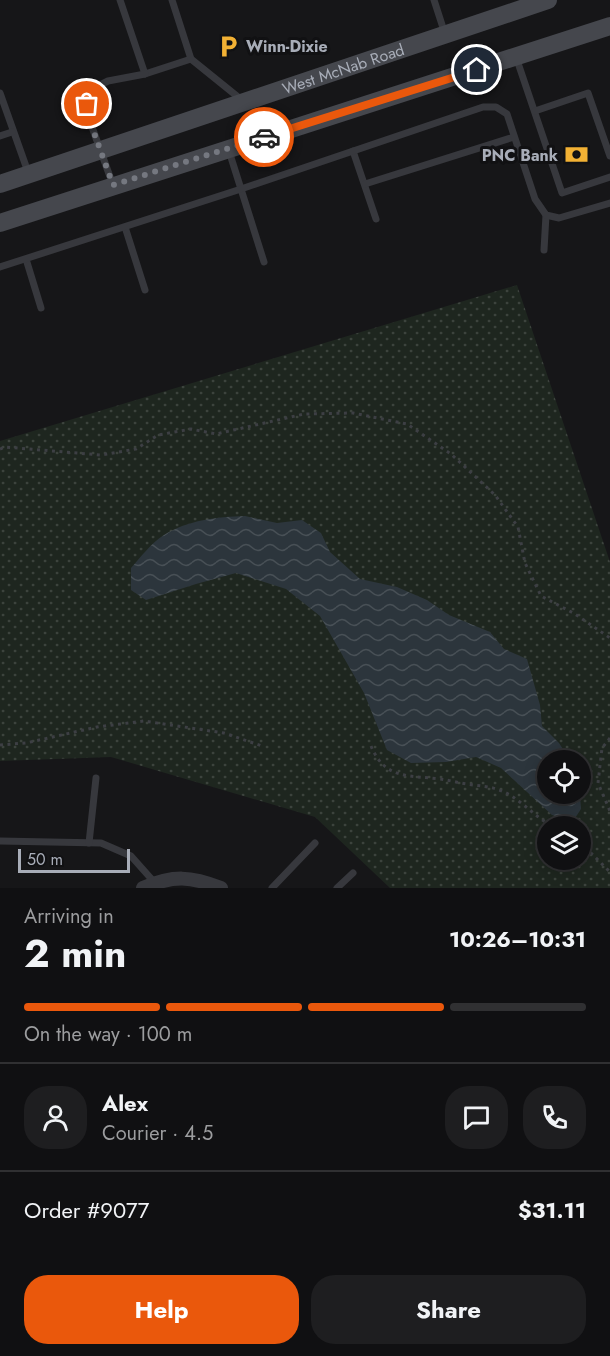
<!DOCTYPE html>
<html lang="en">
<head>
<meta charset="utf-8">
<style>
  :root { --surface:#101012; --page:#1e1e20; --text:#f1f3f6; --muted:#9c9d9f; --line:#303032; --accent:#ea580c }
  body { margin:0; font-family:Jost,sans-serif; background:var(--page); color:var(--text); height:100vh; display:flex; flex-direction:column; font-size:22px; white-space:nowrap }
  * { box-sizing:border-box; margin:0 }
  p { font-size:20px; color:var(--muted) }
  .icon { flex:none; width:33px; height:33px; fill:none; stroke:currentColor; stroke-width:2; stroke-linecap:round; stroke-linejoin:round }
  .map { position:relative; height:888px; overflow:hidden }
  .drawer { display:flex; flex-direction:column; background:var(--surface); flex:1 }
  .drawer>* { flex:none }
  .fabs { position:absolute; left:537px; top:750px; display:grid; gap:12px }
  .fabs a { display:grid; place-items:center; width:54px; height:54px; border-radius:50%; background:var(--surface); box-shadow:0 3px 15px #0003,0 0 0 2px var(--line); font-size:30px }
  .scale { position:absolute; left:18px; bottom:15px; width:112px; box-sizing:border-box; padding-left:6px; border:3px solid #a8adb8; border-top:0; font-size:16px; line-height:21px; white-space:nowrap; color:#a8adb8; -webkit-text-stroke:4px #111113; paint-order:stroke }
  .pin { position:absolute; display:grid; place-items:center; width:51px; height:51px; color:#fff; margin:-26px; border:3px solid #fff; border-radius:50%; box-shadow:0 2px 6px #0007 }
  .courier { position:absolute; display:grid; place-items:center; width:60px; height:60px; margin:-30px; border:4px solid #ea580c; border-radius:50%; background:#fff; color:#222; box-shadow:0 2px 8px #0007 }
  .summary em { font-style:normal; font-weight:700 }
  .summary div { display:flex; flex-direction:column-reverse }
  .summary { display:flex; align-items:center; justify-content:space-between; height:102px; padding:0 24px }
  h1 { font-size:39px; font-weight:700; line-height:45px }
  .bar { display:grid; grid-template-columns:repeat(4,1fr); gap:9px 6px; align-content:center; height:72px; padding:0 24px }
  .bar i { height:8px; border-radius:4px; background:var(--line) }
  .bar .active { background:var(--accent) }
  .bar p { grid-column:span 4 }
  .line { display:flex; align-items:center; gap:15px; padding:0 24px; border-top:2px solid var(--line) }
  .line div { flex:1 }
  .round { display:grid; place-items:center; flex:none; width:63px; height:63px; border-radius:24px; background:var(--page) }
  .action { display:flex; gap:12px; margin-top:auto; padding:12px 24px }
  .action a { flex:1; height:69px; border-radius:24px; background:var(--accent); color:#fff; font-size:24px; font-weight:700; line-height:69px; text-align:center }
  .action a+a { background:var(--page); color:var(--text) }
  .map>svg:first-child { display:block }
  .grass { fill:url(#grass-dots); fill-rule:evenodd }
  .water { fill:url(#water-waves) }
  .lines { fill:none; stroke-linecap:round; stroke-linejoin:round }
  .path { stroke:#3d3f44; stroke-width:3; stroke-dasharray:3 4.5; stroke-linecap:butt }
  .service { stroke:#37383d; stroke-width:7 }
  .minor { stroke:#37383d; stroke-width:14 }
  .secondary { stroke:#45474d; stroke-width:18 }
  .done { stroke:#757880; stroke-width:6; stroke-dasharray:0 10.8 }
  .route { stroke:#ea580c; stroke-width:8 }
  .labels { text-anchor:middle; dominant-baseline:central; stroke-width:6; stroke-linejoin:round; paint-order:stroke }
  .poi-label { font-size:16px; font-weight:bold; fill:#a8adb8; stroke:#111113; text-anchor:start }
  .street-label { font-size:16px; fill:#a8adb8; stroke:#111113 }
</style>
</head>
<body>
<div class="map">
<svg width="610" height="888" viewBox="0 0 610 888">
  <defs>
    <pattern id="grass-dots" width="8" height="8" patternUnits="userSpaceOnUse" patternTransform="scale(1.5)"><rect width="8" height="8" fill="#1e261f"/><path d="M2 2h.1M6 6h.1" fill="none" stroke="#3c433d" stroke-width="1.8" stroke-linecap="round"/></pattern>
    <pattern id="water-waves" width="16" height="10" patternUnits="userSpaceOnUse" patternTransform="scale(1.5)"><rect width="16" height="10" fill="#2c353c"/><path d="M0 5q4-4 8 0t8 0" fill="none" stroke="#485056"/></pattern>
  </defs>
  <rect width="100%" height="100%" fill="#161618"/>
  <!-- grass -->
  <path class="grass" d="M517 285 610 562V888H390L315 817 111 757 0 761V441ZM548 760H580V794H548ZM548 826H580V860H548Z"/>
  <!-- water -->
  <path class="water" d="M245 516 277 523 302 520 321 533 330 552 360 579 397 587 427 600 449 615 490 632 504 649 527 659 540 705 542 726 559 743 570 760H548V794H580L581 809 573 821 552 815 501 768 476 757 446 762 411 763 387 750 364 693 320 616 286 589 236 573 196 584 146 600 131 590V568C141 557 151 543 164 535 188 520 217 517 245 516Z"/>
  <g class="lines">
    <!-- path -->
    <g class="path">
      <path d="M0 449 5 447 101 455 136 449 158 435 191 429 216 434 304 414 353 413 407 424 451 454 495 495 518 527 525 563 541 596 575 614 610 638"/>
      <path d="M610 738 602 748 598 783 610 811"/>
      <path d="M0 745 26 743 97 727 144 721 224 733 262 746"/>
      <path d="M371 746C385 780 409 775 440 779 449 780 458 783 467 784 478 786 489 786 499 790 518 796 533 816 552 826"/>
      <path d="M580 842 610 872"/>
    </g>
    <!-- service -->
    <g class="service">
      <path d="M120 0 145 74 191 59"/>
      <path d="M172 0 191 59 243 101"/>
      <path d="M434 0 445 34"/>
      <path d="M516 57 562 193 610 177"/>
      <path d="M0 93 28 172"/>
      <path d="M535 111 588 93 610 156"/>
      <path d="M0 136 12 132"/>
      <path d="M229 151 264 262"/>
      <path d="M353 151 376 219"/>
      <path d="M365 184 514 137"/>
      <path d="M113 185 88 116 86 92 108 81 145 74"/>
      <path d="M125 227 145 290"/>
      <path d="M544 250 546 215"/>
      <path d="M26 259 41 308"/>
      <path d="M0 267 241 189 483 107H496L507 114 535 199 546 215 559 218 610 203"/>
      <path d="M0 841 101 843 131 856 155 883"/>
      <path d="M89 843 96 778"/>
      <path d="M272 888 315 843"/>
      <path d="M337 888 353 873"/>
    </g>
    <!-- minor -->
    <path class="minor" d="M143 888C173 875 191 876 221 888"/>
    <!-- secondary -->
    <g class="secondary">
      <path id="s1" d="M0 184 548 0"/>
      <path d="M0 223 610 26"/>
    </g>
  </g>
  <g class="lines">
    <!-- done -->
    <path class="done" d="M87 104 88 116 113 185 264 137"/>
    <!-- route -->
    <path class="route" d="M264 137 477 70"/>
  </g>
  <!-- icons -->
  <defs>
    <symbol id="parking-bare" viewBox="-9 -9 18 18"><path d="M-3.5-5.5H1a3.5 3.5 0 0 1 0 7H-1V5.5H-3.5ZM-1-3.4V-.6H.8a1.4 1.4 0 0 0 0-2.8Z" fill="#f2b134" stroke="#111113" stroke-width="2.5" paint-order="stroke"/></symbol>
    <symbol id="bank-bare" viewBox="-9 -9 18 18"><path d="M-6-4H6V4H-6ZM0-2.3a2.3 2.3 0 1 0 0 4.6a2.3 2.3 0 1 0 0-4.6Z" fill="#f2b134" stroke="#111113" stroke-width="2.5" paint-order="stroke"/></symbol>
  </defs>
  <g fill-rule="evenodd">
    <use href="#parking-bare" x="212" y="30" width="33" height="33"/>
    <use href="#bank-bare" x="560" y="138" width="33" height="33"/>
  </g>
  <g class="labels">
    <!-- poi labels -->
    <g class="poi-label">
      <text x="246" y="46">Winn-Dixie</text>
      <text x="558" y="155" text-anchor="end">PNC Bank</text>
    </g>
    <!-- street labels -->
    <g class="street-label">
      <text stroke="none"><textPath href="#s1" startOffset="362">West McNab Road</textPath></text>
    </g>
  </g>
</svg>
<div class="fabs">
<a><svg class="icon" aria-label="locate" viewBox="0 0 24 24"><circle cx="12" cy="12" r="6"/><path d="M12 2v4M12 18v4M2 12h4M18 12h4"/></svg></a>
<a><svg class="icon" aria-label="layers" viewBox="0 0 24 24"><path d="M12 4l9 5-9 5-9-5zM3 14l9 5 9-5"/></svg></a>
</div>
<div class="scale">50 m</div>
<div class="pin" style="left:87px;top:104px;background:#ea580c"><svg class="icon" aria-label="bag" viewBox="0 0 24 24"><path d="M5 8h14l-1 12H6zM9 8a3 3 0 0 1 6 0"/></svg></div>
<div class="pin" style="left:477px;top:70px;background:#1f2937"><svg class="icon" aria-label="home" viewBox="0 0 24 24"><path d="M3 11l9-7 9 7M6 9v11h12V9"/></svg></div>
<div class="courier" style="left:264px;top:137px"><svg class="icon" aria-label="car" viewBox="0 0 24 24"><path d="M5 17H2v-5l4-1 3-4h7l3 4 3 1v5h-3M9 17h6M6 11h13"/><circle cx="7" cy="17" r="2"/><circle cx="17" cy="17" r="2"/></svg></div>
</div>
<section class="drawer">
<div class="summary"><div><h1>2 min</h1><p>Arriving in</p></div><em>10:26–10:31</em></div>
<div class="bar"><i class="active"></i><i class="active"></i><i class="active"></i><i></i><p>On the way · 100 m</p></div>
<div class="line" style="height:108px"><a class="round"><svg class="icon" aria-label="person" viewBox="0 0 24 24"><circle cx="12" cy="8" r="4"/><path d="M4 21q1-7 8-7t8 7"/></svg></a><div><b>Alex</b><p>Courier · 4.5</p></div><a class="round"><svg class="icon" aria-label="chat" viewBox="0 0 24 24"><path d="M4 5h16v11H9l-5 4z"/></svg></a><a class="round"><svg class="icon" aria-label="phone" viewBox="0 0 24 24"><path d="M5 4h4l2 5-3 2q2 4 5 5l2-3 5 2v4C11 20 4 13 5 4z"/></svg></a></div>
<div class="line" style="height:78px"><div>Order #9077</div><b>$31.11</b></div>
<div class="action"><a>Help</a><a>Share</a></div>
</section>
</body>
</html>
